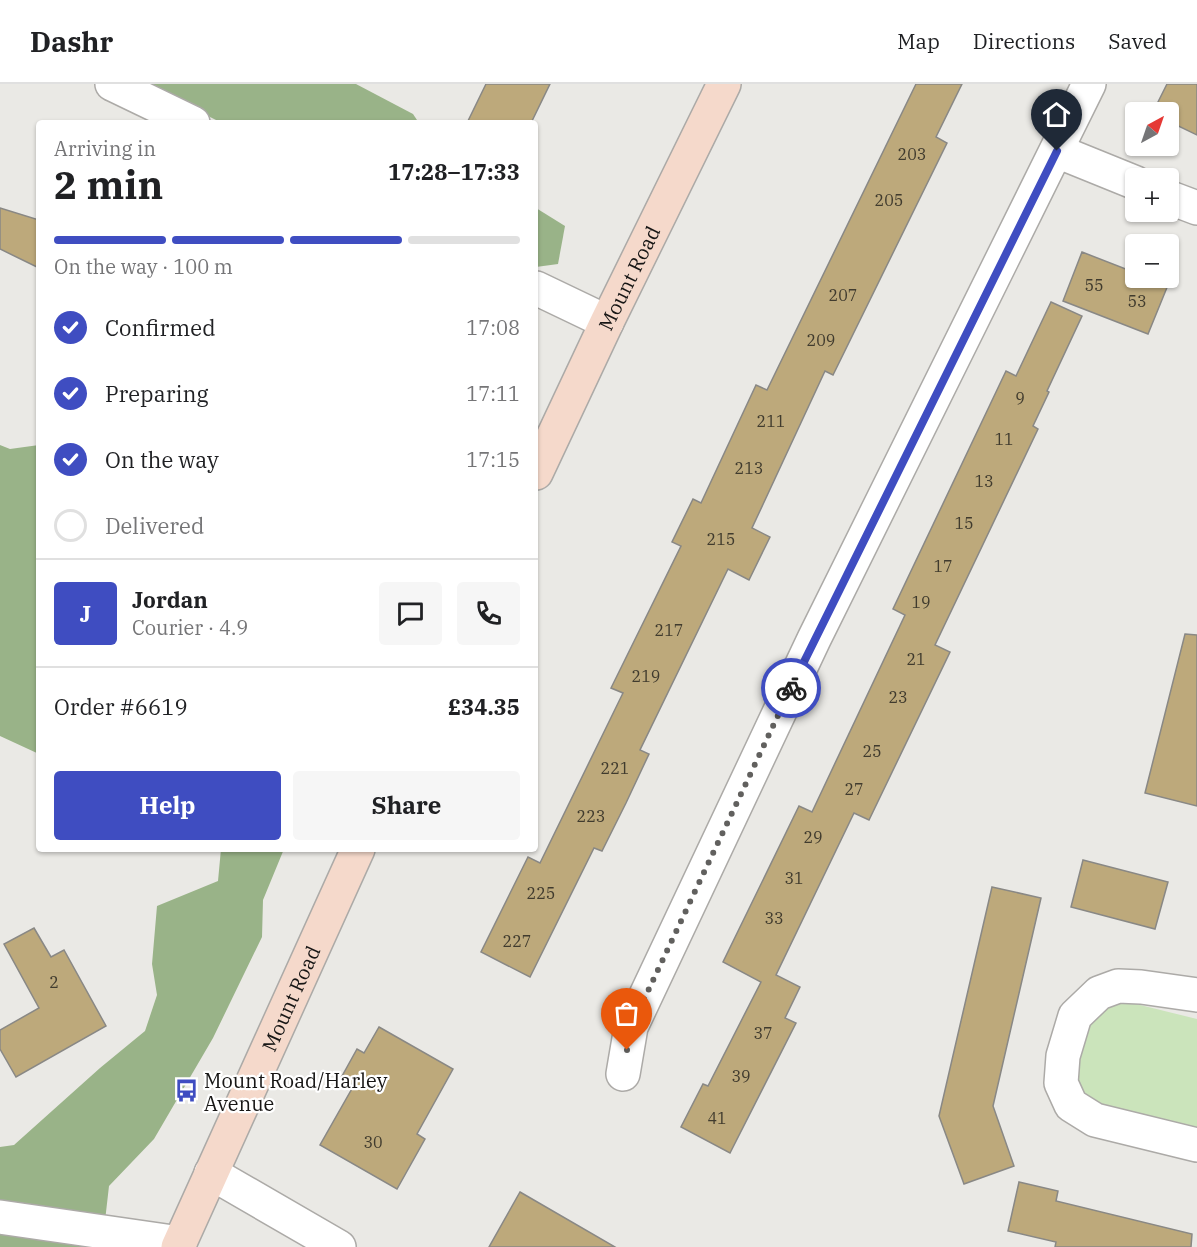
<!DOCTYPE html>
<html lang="en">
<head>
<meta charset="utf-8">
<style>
  :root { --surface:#fff; --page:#f6f6f6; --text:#202124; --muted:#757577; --line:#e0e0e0; --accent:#3f4dc1 }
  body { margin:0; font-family:"IBM Plex Serif",serif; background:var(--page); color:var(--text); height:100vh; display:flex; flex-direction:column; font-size:22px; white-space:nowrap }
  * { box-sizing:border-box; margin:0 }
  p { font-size:20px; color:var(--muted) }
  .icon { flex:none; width:33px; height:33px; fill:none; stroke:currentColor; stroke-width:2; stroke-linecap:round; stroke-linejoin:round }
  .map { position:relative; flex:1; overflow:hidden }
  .sheet { position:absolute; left:36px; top:36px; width:502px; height:732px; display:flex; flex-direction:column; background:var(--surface); border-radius:6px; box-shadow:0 2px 4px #0004 }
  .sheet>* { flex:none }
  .needle { width:39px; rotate:40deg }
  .buttons { position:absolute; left:1125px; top:18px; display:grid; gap:12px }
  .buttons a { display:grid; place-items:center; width:54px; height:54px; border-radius:6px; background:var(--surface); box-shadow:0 2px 4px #0004; font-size:30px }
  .pin { position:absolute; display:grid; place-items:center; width:51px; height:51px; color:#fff; margin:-62px -26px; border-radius:50% 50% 50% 0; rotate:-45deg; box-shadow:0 0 6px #0007 }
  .pin .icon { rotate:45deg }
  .courier { position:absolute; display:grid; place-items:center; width:60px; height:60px; margin:-30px; border:4px solid #3f4dc1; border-radius:50%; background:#fff; color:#222; box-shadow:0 2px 8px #0007 }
  .head em { font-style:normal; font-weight:700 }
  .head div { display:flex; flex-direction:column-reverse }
  .head { display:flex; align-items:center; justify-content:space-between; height:102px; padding:0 18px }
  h1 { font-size:39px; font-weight:700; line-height:45px }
  .bar { display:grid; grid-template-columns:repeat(4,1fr); gap:9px 6px; align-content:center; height:72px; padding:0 18px }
  .bar i { height:8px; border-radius:4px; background:var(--line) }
  .bar .selected { background:var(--accent) }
  .bar p { grid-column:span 4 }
  .line { display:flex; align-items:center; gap:15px; padding:0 18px; border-top:2px solid var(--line) }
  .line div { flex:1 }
  .round { display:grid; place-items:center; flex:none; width:63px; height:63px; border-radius:6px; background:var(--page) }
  ol { padding:0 18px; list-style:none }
  li { display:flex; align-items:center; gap:18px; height:66px }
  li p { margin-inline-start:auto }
  li .icon { padding:6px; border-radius:50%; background:var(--accent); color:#fff; stroke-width:4 }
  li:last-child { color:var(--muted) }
  li i { width:33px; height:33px; border:3px solid var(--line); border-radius:50% }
  .cta { display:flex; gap:12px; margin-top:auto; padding:12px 18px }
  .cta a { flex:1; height:69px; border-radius:6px; background:var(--accent); color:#fff; font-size:24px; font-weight:700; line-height:69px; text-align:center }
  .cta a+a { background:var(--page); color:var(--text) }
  header { display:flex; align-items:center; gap:36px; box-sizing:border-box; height:84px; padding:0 30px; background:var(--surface); border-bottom:2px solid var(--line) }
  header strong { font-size:28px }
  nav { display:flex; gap:33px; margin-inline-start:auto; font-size:21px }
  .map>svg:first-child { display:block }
  .green { fill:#cbe4bb }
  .forest { fill:#99b388 }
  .building { fill:#bda97b; stroke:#898885; stroke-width:1.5 }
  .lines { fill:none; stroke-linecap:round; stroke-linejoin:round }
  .minor-casing { stroke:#acaaa7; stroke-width:36 }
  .secondary-casing { stroke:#acaaa7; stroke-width:36 }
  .minor { stroke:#fff; stroke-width:33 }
  .secondary { stroke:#f5d9cb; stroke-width:33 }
  .done { stroke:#61605e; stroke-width:6; stroke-dasharray:0 10.8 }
  .route { stroke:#3f4dc1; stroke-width:8 }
  .labels { text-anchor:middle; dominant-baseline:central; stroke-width:4.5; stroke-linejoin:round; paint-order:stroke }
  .number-label { font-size:16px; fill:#403b2e }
  .street-label { font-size:20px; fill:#171615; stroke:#fff }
  .poi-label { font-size:20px; fill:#171615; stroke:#fff; text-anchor:start }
</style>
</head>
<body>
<header>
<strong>Dashr</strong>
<nav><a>Map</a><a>Directions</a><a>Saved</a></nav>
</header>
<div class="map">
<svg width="1197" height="1163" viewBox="0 0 1197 1163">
  <rect width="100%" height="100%" fill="#eae9e5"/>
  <!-- green -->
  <path class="green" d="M1132 919 1197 935V1047L1100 1026 1077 1009 1075 983 1088 934 1101 921Z"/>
  <!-- forest -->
  <g class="forest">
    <path d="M144 0H356L413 30 419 39H222Z"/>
    <path d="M536 124 565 142 558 180 536 183Z"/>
    <path d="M0 361 10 365 39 361V670L0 652Z"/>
    <path d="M221 765H284L263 816 262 853 213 954 154 1055 109 1102 102 1163H0V1063L14 1061 100 984 145 947 157 911 152 880 157 822 218 797Z"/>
  </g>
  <!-- building -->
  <g class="building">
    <path d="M486 0H550L531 39H467Z"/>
    <path d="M916 0H962L936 53 947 59 833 291 825 287 752 444 770 453 749 496 728 485 640 666 649 670 626 719 602 767 594 764 530 893 481 868 528 773 540 779 623 609 611 604 681 462 672 458 693 415 701 419 756 301 767 306Z"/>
    <path d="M1167 0H1197V51L1168 37V28H1153Z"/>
    <path d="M0 124 39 136V184L0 165Z"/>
    <path d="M1082 168 1136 189V194H1148L1168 201 1148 250 1063 217Z"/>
    <path d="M1051 218 1082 232 1047 307 1049 308 1033 342 1038 345 935 561 950 568 869 736 854 729 776 891 800 903 785 934 796 939 730 1069 681 1043 703 1000 708 1002 761 898 723 878 799 722 812 728 905 531 893 525 1006 287 1016 292Z"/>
    <path d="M1185 550 1197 551V722L1145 709Z"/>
    <path d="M1083 776 1168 798 1155 845 1071 823Z"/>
    <path d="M992 803 1041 814 993 1022 1014 1082 964 1100 939 1032Z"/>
    <path d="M34 844 51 873 64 866 106 942 16 993 0 965V946L39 924 4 860Z"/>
    <path d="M379 943 453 985 417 1050 425 1055 397 1105 320 1061 354 1001 341 994 357 965 364 969Z"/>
    <path d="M1019 1098 1058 1107 1056 1117 1192 1150 1191 1163H1055L1056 1158 1008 1147Z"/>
    <path d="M520 1108 615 1163H489Z"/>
  </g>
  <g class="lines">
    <defs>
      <g id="minor">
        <path d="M112 0 193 39"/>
        <path d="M1057 67 1136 99"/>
        <path d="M1168 113 1197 124"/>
        <path d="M536 204 607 238"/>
        <path d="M1197 911 1141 903 1118 902 1099 909 1075 932 1063 972 1061 999 1071 1021 1095 1036 1197 1061"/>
        <path d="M623 990 631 943 814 555 1089 0"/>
        <path d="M211 1089 339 1163"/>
        <path d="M0 1133 180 1159"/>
      </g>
      <g id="secondary">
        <path id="s1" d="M536 389 607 238 724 0"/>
        <path id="s2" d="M178 1163 358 765"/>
      </g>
    </defs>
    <!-- minor casing -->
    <use href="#minor" class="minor-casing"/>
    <!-- secondary casing -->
    <use href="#secondary" class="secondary-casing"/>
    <!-- minor -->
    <use href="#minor" class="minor"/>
    <!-- secondary -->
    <use href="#secondary" class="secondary"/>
  </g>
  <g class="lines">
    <!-- done -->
    <path class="done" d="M627 966 631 943 791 604"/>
    <!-- route -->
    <path class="route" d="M791 604 1057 67"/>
  </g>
  <!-- icons -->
  <defs>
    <symbol id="bus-bare" viewBox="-9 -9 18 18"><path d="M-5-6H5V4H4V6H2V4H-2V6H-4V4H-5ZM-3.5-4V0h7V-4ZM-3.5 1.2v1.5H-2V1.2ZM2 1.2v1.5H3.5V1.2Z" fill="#3f4dc1" stroke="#fff" stroke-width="2.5" paint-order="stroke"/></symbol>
  </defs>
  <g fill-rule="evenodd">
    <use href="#bus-bare" x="170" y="990" width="33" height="33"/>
  </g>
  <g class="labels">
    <!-- number labels -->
    <g class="number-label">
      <text x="912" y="70">203</text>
      <text x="889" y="116">205</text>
      <text x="1094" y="201">55</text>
      <text x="843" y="211">207</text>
      <text x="1137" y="217">53</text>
      <text x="821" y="256">209</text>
      <text x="1020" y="314">9</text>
      <text x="771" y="337">211</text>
      <text x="1004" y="355">11</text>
      <text x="749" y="384">213</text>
      <text x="984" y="397">13</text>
      <text x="964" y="439">15</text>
      <text x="721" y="455">215</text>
      <text x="943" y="482">17</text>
      <text x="921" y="518">19</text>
      <text x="669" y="546">217</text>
      <text x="916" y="575">21</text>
      <text x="646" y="592">219</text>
      <text x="898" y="613">23</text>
      <text x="872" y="667">25</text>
      <text x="615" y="684">221</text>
      <text x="854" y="705">27</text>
      <text x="591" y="732">223</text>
      <text x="813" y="753">29</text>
      <text x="794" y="794">31</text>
      <text x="541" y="809">225</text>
      <text x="774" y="834">33</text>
      <text x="517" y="857">227</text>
      <text x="54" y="898">2</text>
      <text x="763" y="949">37</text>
      <text x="741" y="992">39</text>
      <text x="717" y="1034">41</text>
      <text x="373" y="1058">30</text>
    </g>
    <!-- street labels -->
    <g class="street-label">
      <text stroke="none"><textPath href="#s1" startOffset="216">Mount Road</textPath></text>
      <text stroke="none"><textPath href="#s2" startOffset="273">Mount Road</textPath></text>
    </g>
    <!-- poi labels -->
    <g class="poi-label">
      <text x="204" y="996">Mount Road/Harley<tspan x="204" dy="23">Avenue</tspan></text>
    </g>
  </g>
</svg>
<div class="buttons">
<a><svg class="needle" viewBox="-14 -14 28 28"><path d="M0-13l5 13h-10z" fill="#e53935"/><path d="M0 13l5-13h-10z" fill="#757577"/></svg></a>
<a>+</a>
<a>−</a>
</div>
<div class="pin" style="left:627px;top:966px;background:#ea580c"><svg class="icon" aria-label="bag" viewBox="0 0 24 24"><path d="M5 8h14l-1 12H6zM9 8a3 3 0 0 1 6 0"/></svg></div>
<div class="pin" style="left:1057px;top:67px;background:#1f2937"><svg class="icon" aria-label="home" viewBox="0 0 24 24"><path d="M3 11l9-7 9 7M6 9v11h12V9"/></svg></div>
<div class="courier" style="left:791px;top:604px"><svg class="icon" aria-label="bike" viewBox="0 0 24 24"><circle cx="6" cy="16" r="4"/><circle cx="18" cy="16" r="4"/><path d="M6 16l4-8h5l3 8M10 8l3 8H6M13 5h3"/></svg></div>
<section class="sheet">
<div class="head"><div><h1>2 min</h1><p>Arriving in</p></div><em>17:28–17:33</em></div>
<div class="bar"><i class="selected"></i><i class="selected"></i><i class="selected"></i><i></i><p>On the way · 100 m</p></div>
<ol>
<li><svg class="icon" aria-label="check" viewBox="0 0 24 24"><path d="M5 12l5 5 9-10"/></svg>Confirmed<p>17:08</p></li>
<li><svg class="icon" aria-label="check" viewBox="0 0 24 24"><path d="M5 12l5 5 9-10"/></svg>Preparing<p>17:11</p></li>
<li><svg class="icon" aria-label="check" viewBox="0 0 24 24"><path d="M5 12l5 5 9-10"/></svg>On the way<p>17:15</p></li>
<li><i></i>Delivered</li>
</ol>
<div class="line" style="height:108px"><b class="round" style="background:var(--accent);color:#fff">J</b><div><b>Jordan</b><p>Courier · 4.9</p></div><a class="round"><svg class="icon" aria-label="chat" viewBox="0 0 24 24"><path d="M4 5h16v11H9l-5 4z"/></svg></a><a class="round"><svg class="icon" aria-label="phone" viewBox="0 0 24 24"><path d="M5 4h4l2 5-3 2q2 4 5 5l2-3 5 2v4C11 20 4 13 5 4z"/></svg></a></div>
<div class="line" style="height:78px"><div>Order #6619</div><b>£34.35</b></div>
<div class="cta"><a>Help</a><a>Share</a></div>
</section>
</div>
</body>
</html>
